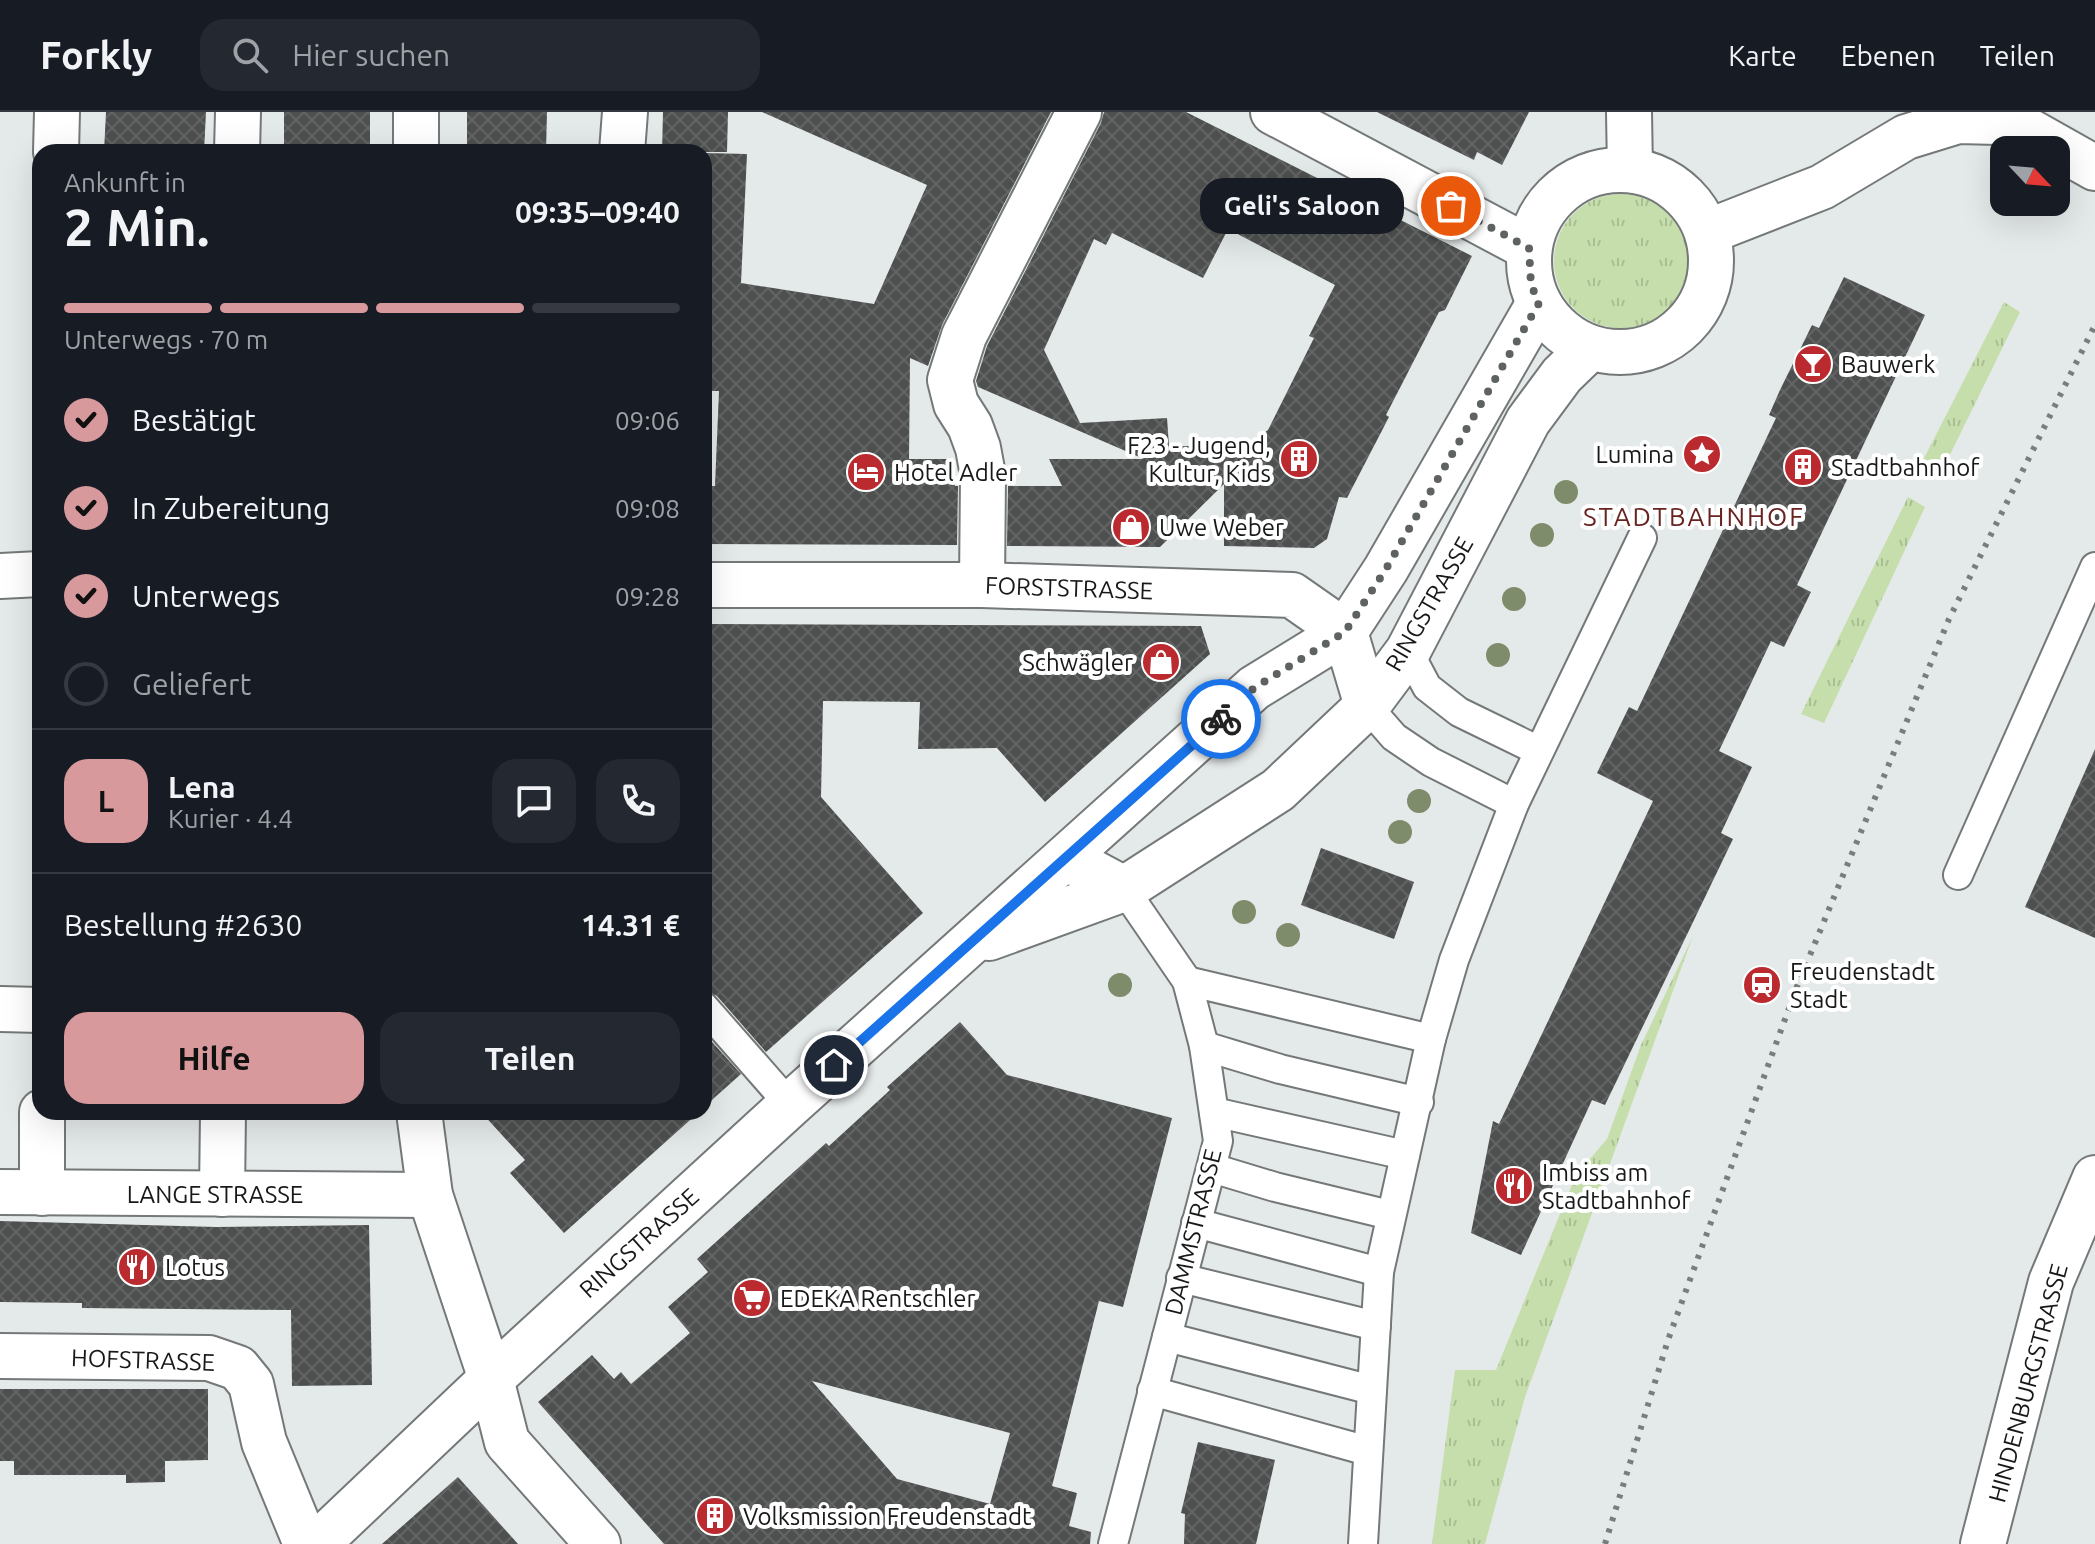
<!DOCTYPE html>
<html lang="de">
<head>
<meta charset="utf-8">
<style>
  :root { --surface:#171b24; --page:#242831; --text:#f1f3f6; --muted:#9ea1a6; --line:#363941; --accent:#d8999c }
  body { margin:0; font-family:Ubuntu,sans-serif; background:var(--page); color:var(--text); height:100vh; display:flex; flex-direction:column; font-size:30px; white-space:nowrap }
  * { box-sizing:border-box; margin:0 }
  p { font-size:26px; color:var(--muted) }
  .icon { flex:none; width:44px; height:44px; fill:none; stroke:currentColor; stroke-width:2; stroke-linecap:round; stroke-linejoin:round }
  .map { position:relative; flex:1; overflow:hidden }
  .panel { position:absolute; left:32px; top:32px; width:680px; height:976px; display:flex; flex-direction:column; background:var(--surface); border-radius:24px; box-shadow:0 8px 32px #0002 }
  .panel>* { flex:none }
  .needle { width:52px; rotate:116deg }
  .tools { position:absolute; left:1990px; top:24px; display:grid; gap:16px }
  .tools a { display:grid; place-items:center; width:80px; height:80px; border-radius:16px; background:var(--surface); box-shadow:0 8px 32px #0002; font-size:40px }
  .pin { position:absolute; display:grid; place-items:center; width:68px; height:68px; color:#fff; margin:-34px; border:4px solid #fff; border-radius:50%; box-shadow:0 2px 8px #0007 }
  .courier { position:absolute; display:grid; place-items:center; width:80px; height:80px; margin:-40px; border:6px solid #1a73e8; border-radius:50%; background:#fff; color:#222; box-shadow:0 2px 10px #0007 }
  .bubble { position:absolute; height:56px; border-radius:24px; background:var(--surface); box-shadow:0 8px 32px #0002; font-size:26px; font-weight:700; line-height:56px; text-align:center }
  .summary em { font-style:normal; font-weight:700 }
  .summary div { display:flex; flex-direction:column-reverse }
  .summary { display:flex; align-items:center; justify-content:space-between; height:136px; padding:0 32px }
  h1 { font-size:52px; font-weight:700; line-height:60px }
  .bar { display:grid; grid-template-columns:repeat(4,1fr); gap:12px 8px; align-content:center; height:96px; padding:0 32px }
  .bar i { height:10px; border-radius:6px; background:var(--line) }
  .bar .selected { background:var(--accent) }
  .bar p { grid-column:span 4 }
  .line { display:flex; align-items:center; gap:20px; padding:0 32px; border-top:2px solid var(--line) }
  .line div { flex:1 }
  .round { display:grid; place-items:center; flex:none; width:84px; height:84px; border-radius:24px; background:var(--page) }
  ol { padding:0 32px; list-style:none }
  li { display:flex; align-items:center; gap:24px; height:88px }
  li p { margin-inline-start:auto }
  li .icon { padding:8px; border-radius:50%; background:var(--accent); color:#111; stroke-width:4 }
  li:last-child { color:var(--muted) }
  li i { width:44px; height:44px; border:4px solid var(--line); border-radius:50% }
  .primary-button { display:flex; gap:16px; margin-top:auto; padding:16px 32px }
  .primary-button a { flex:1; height:92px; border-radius:24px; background:var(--accent); color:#111; font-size:32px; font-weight:700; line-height:92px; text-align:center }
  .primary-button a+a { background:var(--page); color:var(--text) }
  header { display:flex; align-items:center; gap:48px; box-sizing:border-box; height:112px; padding:0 40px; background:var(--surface); border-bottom:2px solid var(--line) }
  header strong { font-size:38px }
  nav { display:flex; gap:44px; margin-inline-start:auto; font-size:28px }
  .search { width:560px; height:72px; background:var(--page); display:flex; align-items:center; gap:20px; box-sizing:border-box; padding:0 28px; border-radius:24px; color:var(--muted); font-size:30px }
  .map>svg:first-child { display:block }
  .grass { fill:url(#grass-tufts) }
  .building { fill:url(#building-cross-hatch); fill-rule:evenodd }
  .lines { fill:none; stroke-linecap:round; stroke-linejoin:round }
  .service-casing { stroke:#747878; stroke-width:32 }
  .minor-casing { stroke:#747878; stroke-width:48 }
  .tertiary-casing { stroke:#747878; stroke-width:48 }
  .secondary-casing { stroke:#747878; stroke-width:48 }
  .service { stroke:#fff; stroke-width:28 }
  .minor { stroke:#fff; stroke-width:44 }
  .tertiary { stroke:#fff; stroke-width:44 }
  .secondary { stroke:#fff; stroke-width:44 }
  .rail { stroke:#7a7d7d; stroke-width:6; stroke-dasharray:4 8; stroke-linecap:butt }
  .tree { fill:#7e8c6b }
  .done { stroke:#5f6262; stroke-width:8; stroke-dasharray:0 14.4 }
  .route { stroke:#1a73e8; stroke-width:10 }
  .labels { text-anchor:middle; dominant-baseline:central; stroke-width:8; stroke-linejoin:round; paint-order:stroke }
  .poi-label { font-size:24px; fill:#171919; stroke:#fff; text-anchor:start }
  .street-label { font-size:24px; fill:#171919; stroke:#fff }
  .neighbourhood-label { font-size:26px; letter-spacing:2px; fill:#682321; stroke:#fff }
</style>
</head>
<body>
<header>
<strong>Forkly</strong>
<div class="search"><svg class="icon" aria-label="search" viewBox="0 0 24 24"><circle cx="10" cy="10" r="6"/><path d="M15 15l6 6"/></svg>Hier suchen</div>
<nav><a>Karte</a><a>Ebenen</a><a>Teilen</a></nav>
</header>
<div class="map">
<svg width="2095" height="1432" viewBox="0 0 2095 1432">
  <defs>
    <pattern id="grass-tufts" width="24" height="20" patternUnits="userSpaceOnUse" patternTransform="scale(2)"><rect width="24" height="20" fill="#c6deab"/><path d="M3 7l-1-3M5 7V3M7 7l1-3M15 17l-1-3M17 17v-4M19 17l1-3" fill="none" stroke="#a9be93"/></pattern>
    <pattern id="building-cross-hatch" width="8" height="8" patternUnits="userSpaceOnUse" patternTransform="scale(2)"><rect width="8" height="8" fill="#4d504e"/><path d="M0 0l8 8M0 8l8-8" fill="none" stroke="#636564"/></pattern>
  </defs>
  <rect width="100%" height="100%" fill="#e4e9e9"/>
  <!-- grass -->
  <g class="grass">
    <circle cx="1621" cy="149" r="67"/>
    <path d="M2004 190 2020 200 1939 365 1919 356Z"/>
    <path d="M1908 385 1925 395 1824 611 1801 602Z"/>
    <path d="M1693 824 1525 1285 1485 1432H1432L1455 1258H1496L1576 1063 1607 1027 1641 933Z"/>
  </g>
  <!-- building -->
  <g class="building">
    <path d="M106 0H206L204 40H104Z"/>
    <rect x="284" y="0" width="86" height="40"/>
    <path d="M467 0H547L546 40H467Z"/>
    <path d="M663 0H728L727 40H662Z"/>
    <path d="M762 0H1051L942 213 928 254 910 246 909 347H955V374H958L957 433 704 432V374H715L719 279H704V41L747 42 741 171 874 192 927 73Z"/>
    <path d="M1104 0H1186L1472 144 1445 198 1439 200 1386 303 1389 305 1347 386 1339 385 1327 427 1314 436 1224 434V372L1160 435 1007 434 1008 374H1062L1049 347H1144L978 275 976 269 987 234 1101 11ZM1228 117 1335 173 1309 224 1314 226 1268 318 1245 334H1169L1167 306 1080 311 1044 238 1094 127 1106 133 1112 121 1203 166Z"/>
    <path d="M1377 0H1529L1502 53 1477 40 1474 48Z"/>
    <path d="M1844 165 1925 203 1797 473 1811 480 1784 535 1771 529 1719 639 1752 655 1721 721 1733 727 1605 993 1592 988 1521 1143 1471 1121 1493 1009 1499 1012 1653 689 1597 661 1629 595 1637 599 1776 306 1769 303 1780 278 1812 213 1819 216Z"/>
    <path d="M704 512 1201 514 1210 542 1045 690 997 636 918 637 920 590 823 589 821 685 923 801 766 940 717 884 704 878Z"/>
    <path d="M2095 637V826L2025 795Z"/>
    <path d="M1321 736 1414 770 1394 827 1301 793Z"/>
    <path d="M960 910 1007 963 1172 1006 1123 1195 1099 1189 1052 1374 1077 1381 1069 1414 1091 1420 1090 1432H664L538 1290 592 1243 614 1267 621 1260 631 1272 690 1221 668 1195 708 1160 697 1147 826 1031 829 1034 890 978 887 975ZM812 1269 1010 1321 990 1392 897 1367Z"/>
    <path d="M704 921 741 962 704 995Z"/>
    <path d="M481 1000H699L564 1121 510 1061 525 1048Z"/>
    <path d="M0 1109 216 1115 369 1113 372 1273 292 1274 291 1198 82 1196V1191L0 1190Z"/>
    <path d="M0 1277H208V1348L165 1349V1370L126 1371V1363H14V1349H0Z"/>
    <path d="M1198 1330 1275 1348 1256 1432H1184L1185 1402 1181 1401Z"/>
    <path d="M458 1365 518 1432H382Z"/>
  </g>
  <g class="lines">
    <defs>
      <g id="service">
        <path d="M1408 539 1427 575 1459 600 1539 639"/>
        <path d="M1367 594 1394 625 1431 650 1514 692"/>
        <path d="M1958 763 2095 455"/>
        <path d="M1187 869 1431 927"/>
        <path d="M704 895 790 993"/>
        <path d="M1204 934 1280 957 1419 990"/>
        <path d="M1214 1000 1405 1043"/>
        <path d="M1212 1056 1275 1075 1390 1103"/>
        <path d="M1196 1111 1379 1160"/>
        <path d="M1181 1166 1376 1214"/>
        <path d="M1167 1225 1372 1278"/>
        <path d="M1152 1279 1368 1339"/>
        <path d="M1113 1432 1218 1029 1204 934 1187 869 1124 777"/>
        <path d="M1363 1432 1379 1160 1431 927 1454 848 1514 692 1642 426"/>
      </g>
      <g id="minor">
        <path d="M56 40 57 0"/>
        <path d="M237 40 238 0"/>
        <path d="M416 40V0"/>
        <path d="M622 40 625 0"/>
        <path d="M1707 120 1822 75 1906 25 1958 9 1998 10 2024 16 2095 56"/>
        <path d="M0 464 40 462"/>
        <path d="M704 473H982L1292 483 1345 520 1367 594"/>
        <path d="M982 473 983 363 978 336 970 314 956 292 950 268 964 224 1079 0"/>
        <path d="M1066 746 1124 777"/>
        <path d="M0 897 40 898"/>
        <path d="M419 1000 430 1083 491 1267 507 1330 598 1432"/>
        <path d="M0 1080 430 1083"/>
        <path d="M42 1081V1000"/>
        <path d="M222 1082 223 1000"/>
        <path d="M0 1244 209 1246 238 1256 251 1272 264 1330 306 1432"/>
        <path d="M1983 1432 2051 1170 2095 1066"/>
      </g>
      <g id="tertiary">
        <path d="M989 826 1124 777 1278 678 1367 594 1408 539 1528 309 1562 263 1590 236"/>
        <path d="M317 1432 491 1267 790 993 1254 576 1345 520 1386 457 1539 191"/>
      </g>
      <g id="secondary">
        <path d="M1273 0 1529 136"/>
        <path d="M1629 0 1630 58"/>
        <circle cx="1620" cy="149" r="91"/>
      </g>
    </defs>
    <!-- service casing -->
    <use href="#service" class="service-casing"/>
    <!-- minor casing -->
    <use href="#minor" class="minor-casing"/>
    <!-- tertiary casing -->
    <use href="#tertiary" class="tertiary-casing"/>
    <!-- secondary casing -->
    <use href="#secondary" class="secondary-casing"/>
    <!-- service -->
    <use href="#service" class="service"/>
    <!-- minor -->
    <use href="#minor" class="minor"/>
    <!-- tertiary -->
    <use href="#tertiary" class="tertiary"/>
    <!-- secondary -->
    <use href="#secondary" class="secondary"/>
    <!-- rail -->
    <path class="rail" d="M1605 1432 1668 1228 1796 877 1949 507 2095 213"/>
  </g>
  <!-- trees -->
  <g class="tree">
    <circle cx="1566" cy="380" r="12"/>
    <circle cx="1542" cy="423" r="12"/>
    <circle cx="1514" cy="487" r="12"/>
    <circle cx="1498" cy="543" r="12"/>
    <circle cx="1419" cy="689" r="12"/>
    <circle cx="1400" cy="720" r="12"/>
    <circle cx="1244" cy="800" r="12"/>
    <circle cx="1288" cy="823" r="12"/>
    <circle cx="1120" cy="873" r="12"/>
  </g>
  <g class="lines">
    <!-- done -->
    <path class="done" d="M1221 607 1254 576 1345 520 1386 457 1539 191 1531 173 1529 136 1451 94"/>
    <!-- route -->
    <path class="route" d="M834 953 1221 607"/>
  </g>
  <!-- icons -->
  <defs>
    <symbol id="bar-disc" viewBox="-11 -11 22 22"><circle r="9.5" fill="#ba2a2f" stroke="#fff"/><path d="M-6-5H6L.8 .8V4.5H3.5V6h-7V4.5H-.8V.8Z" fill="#fff"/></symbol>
    <symbol id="sight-disc" viewBox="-11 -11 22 22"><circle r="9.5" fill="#ba2a2f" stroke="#fff"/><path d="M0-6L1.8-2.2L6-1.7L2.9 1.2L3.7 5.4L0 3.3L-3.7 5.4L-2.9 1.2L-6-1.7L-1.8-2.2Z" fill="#fff"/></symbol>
    <symbol id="building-disc" viewBox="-11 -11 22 22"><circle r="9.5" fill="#ba2a2f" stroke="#fff"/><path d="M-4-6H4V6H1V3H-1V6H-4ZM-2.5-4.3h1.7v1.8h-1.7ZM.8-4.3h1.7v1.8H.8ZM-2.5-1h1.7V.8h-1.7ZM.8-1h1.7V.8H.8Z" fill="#fff"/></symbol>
    <symbol id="hotel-disc" viewBox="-11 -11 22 22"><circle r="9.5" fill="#ba2a2f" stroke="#fff"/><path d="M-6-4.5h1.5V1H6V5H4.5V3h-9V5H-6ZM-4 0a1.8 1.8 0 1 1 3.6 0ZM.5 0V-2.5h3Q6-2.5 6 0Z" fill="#fff"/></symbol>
    <symbol id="shop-disc" viewBox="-11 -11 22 22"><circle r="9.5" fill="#ba2a2f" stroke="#fff"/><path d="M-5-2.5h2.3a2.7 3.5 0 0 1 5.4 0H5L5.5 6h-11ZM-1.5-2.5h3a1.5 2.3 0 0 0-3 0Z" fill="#fff"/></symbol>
    <symbol id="station-disc" viewBox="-11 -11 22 22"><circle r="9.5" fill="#ba2a2f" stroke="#fff"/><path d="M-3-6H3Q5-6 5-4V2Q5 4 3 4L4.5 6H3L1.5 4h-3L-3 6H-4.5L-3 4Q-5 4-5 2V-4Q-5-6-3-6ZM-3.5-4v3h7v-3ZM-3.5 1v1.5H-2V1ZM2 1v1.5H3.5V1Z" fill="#fff"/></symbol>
    <symbol id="restaurant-disc" viewBox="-11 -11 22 22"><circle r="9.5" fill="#ba2a2f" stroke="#fff"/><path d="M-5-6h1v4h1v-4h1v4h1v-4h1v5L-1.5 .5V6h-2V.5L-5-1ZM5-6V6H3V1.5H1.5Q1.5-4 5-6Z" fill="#fff"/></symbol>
    <symbol id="supermarket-disc" viewBox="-11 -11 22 22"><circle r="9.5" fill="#ba2a2f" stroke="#fff"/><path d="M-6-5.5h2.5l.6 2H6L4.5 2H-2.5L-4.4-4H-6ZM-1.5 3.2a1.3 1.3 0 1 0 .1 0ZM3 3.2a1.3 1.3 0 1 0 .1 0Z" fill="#fff"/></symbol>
  </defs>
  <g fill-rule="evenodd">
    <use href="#bar-disc" x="1791" y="230" width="44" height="44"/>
    <use href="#sight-disc" x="1680" y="320" width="44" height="44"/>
    <use href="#building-disc" x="1277" y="325" width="44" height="44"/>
    <use href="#building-disc" x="1781" y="333" width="44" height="44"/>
    <use href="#hotel-disc" x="844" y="338" width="44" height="44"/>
    <use href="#shop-disc" x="1109" y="393" width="44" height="44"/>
    <use href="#shop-disc" x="1139" y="528" width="44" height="44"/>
    <use href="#station-disc" x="1740" y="851" width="44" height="44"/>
    <use href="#restaurant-disc" x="1492" y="1052" width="44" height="44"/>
    <use href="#restaurant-disc" x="115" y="1133" width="44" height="44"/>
    <use href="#supermarket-disc" x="730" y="1164" width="44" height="44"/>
    <use href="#building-disc" x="693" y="1382" width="44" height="44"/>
  </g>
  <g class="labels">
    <!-- poi labels -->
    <g class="poi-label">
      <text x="1841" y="252">Bauwerk</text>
      <text x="1271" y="333" text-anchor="end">F23 - Jugend,<tspan x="1271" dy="28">Kultur, Kids</tspan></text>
      <text x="1674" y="342" text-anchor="end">Lumina</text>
      <text x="1831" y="355">Stadtbahnhof</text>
      <text x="894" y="360">Hotel Adler</text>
      <text x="1159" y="415">Uwe Weber</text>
      <text x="1133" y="550" text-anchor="end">Schwägler</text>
      <text x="1790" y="859">Freudenstadt<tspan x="1790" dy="28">Stadt</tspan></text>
      <text x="1542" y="1060">Imbiss am<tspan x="1542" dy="28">Stadtbahnhof</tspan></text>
      <text x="165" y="1155">Lotus</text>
      <text x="780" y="1186">EDEKA Rentschler</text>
      <text x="743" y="1404">Volksmission Freudenstadt</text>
    </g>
    <!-- street labels -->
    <g class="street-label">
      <text transform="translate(1069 476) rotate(2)">FORSTSTRASSE</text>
      <text transform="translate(1429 492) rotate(-60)">RINGSTRASSE</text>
      <text x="215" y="1082">LANGE STRASSE</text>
      <text transform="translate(1193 1120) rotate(-76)">DAMMSTRASSE</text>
      <text transform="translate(639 1131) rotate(-42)">RINGSTRASSE</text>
      <text transform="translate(143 1248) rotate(2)">HOFSTRASSE</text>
      <text transform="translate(2028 1271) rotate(-75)">HINDENBURGSTRASSE</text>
    </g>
    <!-- neighbourhood labels -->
    <g class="neighbourhood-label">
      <text x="1694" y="404">STADTBAHNHOF</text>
    </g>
  </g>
</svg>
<div class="tools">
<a><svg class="needle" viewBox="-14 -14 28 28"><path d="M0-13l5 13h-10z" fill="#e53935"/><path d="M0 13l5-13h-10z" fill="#9ea1a6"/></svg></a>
</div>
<div class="pin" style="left:1451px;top:94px;background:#ea580c"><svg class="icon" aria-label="bag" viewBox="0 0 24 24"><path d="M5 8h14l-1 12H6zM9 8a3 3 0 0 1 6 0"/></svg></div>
<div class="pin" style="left:834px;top:953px;background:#1f2937"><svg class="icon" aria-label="home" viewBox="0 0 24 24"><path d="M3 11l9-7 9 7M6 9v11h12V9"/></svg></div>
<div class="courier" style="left:1221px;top:607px"><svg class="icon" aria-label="bike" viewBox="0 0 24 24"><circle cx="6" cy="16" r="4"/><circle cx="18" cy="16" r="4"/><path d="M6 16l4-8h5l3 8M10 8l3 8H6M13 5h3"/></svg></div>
<div class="bubble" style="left:1200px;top:66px;width:204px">Geli's Saloon</div>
<section class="panel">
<div class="summary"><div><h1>2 Min.</h1><p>Ankunft in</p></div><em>09:35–09:40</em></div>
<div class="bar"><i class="selected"></i><i class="selected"></i><i class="selected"></i><i></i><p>Unterwegs · 70 m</p></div>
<ol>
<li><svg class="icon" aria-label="check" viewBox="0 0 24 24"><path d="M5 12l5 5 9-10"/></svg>Bestätigt<p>09:06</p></li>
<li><svg class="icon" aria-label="check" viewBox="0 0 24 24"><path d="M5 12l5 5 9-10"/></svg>In Zubereitung<p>09:08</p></li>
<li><svg class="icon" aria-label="check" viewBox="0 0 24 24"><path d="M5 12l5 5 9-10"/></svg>Unterwegs<p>09:28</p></li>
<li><i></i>Geliefert</li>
</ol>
<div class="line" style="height:144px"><b class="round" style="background:var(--accent);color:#111">L</b><div><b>Lena</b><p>Kurier · 4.4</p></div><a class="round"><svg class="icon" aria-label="chat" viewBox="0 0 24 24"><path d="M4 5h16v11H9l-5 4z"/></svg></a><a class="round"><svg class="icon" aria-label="phone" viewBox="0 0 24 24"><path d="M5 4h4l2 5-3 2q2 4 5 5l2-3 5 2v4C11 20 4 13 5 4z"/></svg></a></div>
<div class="line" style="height:104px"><div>Bestellung #2630</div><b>14.31 €</b></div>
<div class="primary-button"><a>Hilfe</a><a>Teilen</a></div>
</section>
</div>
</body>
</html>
